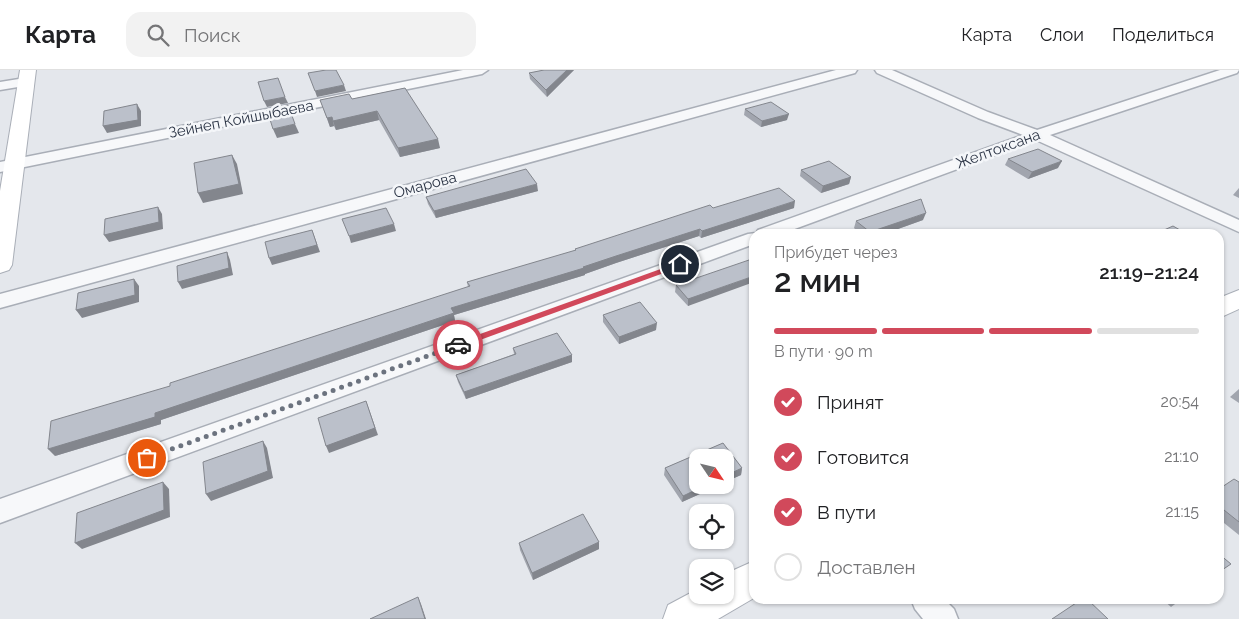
<!DOCTYPE html>
<html lang="ru">
<head>
<meta charset="utf-8">
<style>
  :root { --surface:#fff; --page:#f2f2f2; --text:#202124; --muted:#757577; --line:#e0e0e0; --accent:#d1495b }
  body { margin:0; font-family:Raleway,sans-serif; background:var(--page); color:var(--text); height:100vh; display:flex; flex-direction:column; font-size:19px; white-space:nowrap }
  * { box-sizing:border-box; margin:0 }
  p { font-size:16px; color:var(--muted) }
  .icon { flex:none; width:28px; height:28px; fill:none; stroke:currentColor; stroke-width:2; stroke-linecap:round; stroke-linejoin:round }
  .map { position:relative; flex:1; overflow:hidden }
  .panel { position:absolute; left:749px; top:159px; width:475px; height:375px; display:flex; flex-direction:column; background:var(--surface); border-radius:15px; box-shadow:0 1px 4px #0004 }
  .panel>* { flex:none }
  .needle { width:32px; rotate:125deg }
  .tools { position:absolute; left:689px; top:379px; display:grid; gap:10px }
  .tools a { display:grid; place-items:center; width:45px; height:45px; border-radius:10px; background:var(--surface); box-shadow:0 1px 4px #0004; font-size:25px }
  .pin { position:absolute; display:grid; place-items:center; width:42px; height:42px; color:#fff; margin:-21px; border:2px solid #fff; border-radius:50%; box-shadow:0 1px 5px #0007 }
  .courier { position:absolute; display:grid; place-items:center; width:50px; height:50px; margin:-25px; border:4px solid #d1495b; border-radius:50%; background:#fff; color:#222; box-shadow:0 1px 6px #0007 }
  .head em { font-style:normal; font-weight:600 }
  .head div { display:flex; flex-direction:column-reverse }
  .head { display:flex; align-items:center; justify-content:space-between; height:85px; padding:0 25px }
  h1 { font-size:32px; font-weight:600; line-height:38px }
  .bar { display:grid; grid-template-columns:repeat(4,1fr); gap:8px 5px; align-content:center; height:60px; padding:0 25px }
  .bar i { height:6px; border-radius:4px; background:var(--line) }
  .bar .current { background:var(--accent) }
  .bar p { grid-column:span 4 }
  ol { padding:0 25px; list-style:none }
  li { display:flex; align-items:center; gap:15px; height:55px }
  li p { margin-inline-start:auto }
  li .icon { padding:5px; border-radius:50%; background:var(--accent); color:#fff; stroke-width:4 }
  li:last-child { color:var(--muted) }
  li i { width:28px; height:28px; border:2px solid var(--line); border-radius:50% }
  header { display:flex; align-items:center; gap:30px; box-sizing:border-box; height:70px; padding:0 25px; background:var(--surface); border-bottom:1px solid var(--line) }
  header strong { font-size:24px }
  nav { display:flex; gap:28px; margin-inline-start:auto; font-size:18px }
  .search { width:350px; height:45px; background:var(--page); display:flex; align-items:center; gap:12px; box-sizing:border-box; padding:0 18px; border-radius:15px; color:var(--muted); font-size:19px }
  .map>svg:first-child { display:block }
  .lines { fill:none; stroke-linecap:round; stroke-linejoin:round }
  .street-casing { stroke:#a9aeb7; stroke-width:3 }
  .secondary-casing { stroke:#a9aeb7; stroke-width:2 }
  .street { fill:#f7f8fa; fill-rule:evenodd }
  .secondary { fill:#fff; fill-rule:evenodd }
  .wall { fill:#a1a5ae }
  .shaded-wall { fill:#83868d }
  .building { fill:#bbc0ca; stroke:#83868d }
  .route { fill:#d1495b }
  .done { stroke:#6c737f; stroke-width:5; stroke-dasharray:0 9 }
  .labels { text-anchor:middle; dominant-baseline:central; stroke-width:5; stroke-linejoin:round; paint-order:stroke }
  .far-street-label { font-size:15px; fill:#2b3445; stroke:#f4f6f9 }
</style>
</head>
<body>
<header>
<strong>Карта</strong>
<div class="search"><svg class="icon" aria-label="search" viewBox="0 0 24 24"><circle cx="10" cy="10" r="6"/><path d="M15 15l6 6"/></svg>Поиск</div>
<nav><a>Карта</a><a>Слои</a><a>Поделиться</a></nav>
</header>
<div class="map">
<svg width="1239" height="549" viewBox="0 0 1239 549">
  <rect width="100%" height="100%" fill="#e4e7ec"/>
  <g class="lines">
    <defs>
      <g id="street">
        <path d="M463 0H488L482 4 0 102V92Z"/>
        <path d="M836 0H857L855 3 0 238V224Z"/>
        <path d="M875 0H892L988 42 1037 60 1220 0H1239L1237 3 1050 65 1239 150V162L1036 70 781 164H754V174L0 453V429L748 164 756 163 758 160 1023 65 978 48 877 3Z"/>
        <path d="M25 8 30 9 32 12 30 15 0 20V12Z"/>
        <path d="M911 529H944L954 539 958 549H923L915 539Z"/>
      </g>
      <g id="secondary">
        <path d="M20 0H36L12 195 9 200 0 203V121Z"/>
        <path d="M1239 220V239L1219 248V228Z"/>
        <path d="M754 491V528L718 549H663L668 535 698 519V525H725V504Z"/>
      </g>
    </defs>
    <!-- street casing -->
    <use href="#street" class="street-casing"/>
    <!-- secondary casing -->
    <use href="#secondary" class="secondary-casing"/>
    <!-- street -->
    <use href="#street" class="street"/>
    <!-- secondary -->
    <use href="#secondary" class="secondary"/>
  </g>
  <!-- wall -->
  <g class="wall">
    <path d="M544 0H574L547 27 530 9 529 3Z"/>
    <path d="M405 18 440 78 400 87 379 50 336 60 334 56 330 57 320 30 352 29Z"/>
    <path d="M745 39 787 50 761 57 744 45Z"/>
    <path d="M1008 89 1058 98 1028 109 1005 95Z"/>
    <path d="M801 100 851 107 849 114 821 123 800 106Z"/>
    <path d="M1239 118V128L1233 125Z"/>
    <path d="M538 121 436 148 428 134 426 127Z"/>
    <path d="M713 138H794L701 168 699 166 616 193 585 204V205L454 245 455 251 161 350V354L55 386 170 316 468 217 467 212 575 181V179Z"/>
    <path d="M923 150 884 164H860L854 158 856 151Z"/>
    <path d="M754 194 688 236 675 222 676 215Z"/>
    <path d="M603 245 656 260 619 274 603 252Z"/>
    <path d="M513 278 572 285V292L466 329 458 312 456 305 514 284Z"/>
    <path d="M1239 319V333L1230 327Z"/>
    <path d="M723 373 742 398 741 405 725 412V388H698V415H720L682 432 664 405 665 398Z"/>
    <path d="M1239 412V465L1219 449V419Z"/>
    <path d="M599 472V479L533 510 520 480 519 473Z"/>
    <path d="M1162 529H1182L1171 537Z"/>
  </g>
  <!-- shaded-wall -->
  <g class="shaded-wall">
    <path d="M567 0H574L547 27 546 20Z"/>
    <path d="M344 15 346 21 317 27 315 21Z"/>
    <path d="M285 27 288 33 267 37 264 31Z"/>
    <path d="M137 34 141 41V56L107 63 103 56Z"/>
    <path d="M377 41 379 50 336 60 333 51Z"/>
    <path d="M789 44 787 50 761 57 762 51Z"/>
    <path d="M332 47 334 56 330 57 327 48Z"/>
    <path d="M295 54 299 63 277 68 273 59Z"/>
    <path d="M438 69 440 78 400 87 398 78Z"/>
    <path d="M232 85 237 94 243 124 203 133 198 123Z"/>
    <path d="M1062 91 1058 98 1028 109 1032 102Z"/>
    <path d="M851 107 849 114 821 123 823 116Z"/>
    <path d="M537 114 538 121 436 148 434 141Z"/>
    <path d="M795 131 794 138 701 168 702 161Z"/>
    <path d="M158 137 162 144 163 159 109 172 104 165Z"/>
    <path d="M926 143 923 150 884 164H870V162Z"/>
    <path d="M394 154 396 161 351 173 349 166Z"/>
    <path d="M700 159 699 166 616 193 585 204V205L454 245 455 251 161 350V354L55 386 48 379 155 343 451 238Z"/>
    <path d="M312 160 320 182 272 195 269 188Z"/>
    <path d="M227 182 230 190 233 205 182 219 178 212Z"/>
    <path d="M754 206V212L688 236V229Z"/>
    <path d="M134 209 139 216V232L82 248 76 240Z"/>
    <path d="M657 253 656 260 619 274V267Z"/>
    <path d="M572 285V292L466 329 464 322Z"/>
    <path d="M366 331 378 365 329 383 326 376Z"/>
    <path d="M263 371 267 378 273 408 211 431 206 424Z"/>
    <path d="M742 398 741 405 725 412V406Z"/>
    <path d="M163 412 169 419 170 447 82 479 75 473Z"/>
    <path d="M706 415H720L682 432 683 426Z"/>
    <path d="M599 472V479L533 510 532 503Z"/>
    <path d="M418 527 421 534 426 549H425Z"/>
  </g>
  <!-- building -->
  <g class="building">
    <path d="M326 0H336L344 15 315 21 308 3Z"/>
    <path d="M544 0H567L546 20 529 3Z"/>
    <path d="M278 8 285 27 264 31 258 12Z"/>
    <path d="M405 18 438 69 398 78 377 41 333 51 332 47 327 48 320 30 349 24 352 29Z"/>
    <path d="M771 32 789 44 762 51 745 39Z"/>
    <path d="M137 34 138 50 103 56 104 41Z"/>
    <path d="M288 35 295 54 273 59 267 40Z"/>
    <path d="M1038 79 1062 91 1032 102 1008 89Z"/>
    <path d="M232 85 239 114 198 123 194 93Z"/>
    <path d="M829 91 851 107 823 116 801 100Z"/>
    <path d="M526 99 537 114 434 141 426 127Z"/>
    <path d="M779 118 795 131 702 161 700 159 616 186 583 197 584 198 451 238 454 243 155 343V347L48 379 51 351 170 316V313L470 216 467 212 576 180 575 179 710 135 713 138Z"/>
    <path d="M921 129 926 143 870 162 856 151Z"/>
    <path d="M158 137 159 152 104 165 105 149Z"/>
    <path d="M386 138 394 154 349 166 342 149Z"/>
    <path d="M1173 156 1187 164H1155Z"/>
    <path d="M312 160 317 175 269 188 265 172Z"/>
    <path d="M838 161 841 164H831Z"/>
    <path d="M227 182 229 198 178 212 177 196Z"/>
    <path d="M749 190 754 194V206L688 229 676 215Z"/>
    <path d="M134 209 135 225 76 240 78 223Z"/>
    <path d="M640 232 657 253 619 267 603 245Z"/>
    <path d="M557 263 572 285 464 322 456 305 516 284 513 278Z"/>
    <path d="M366 331 375 358 326 376 318 348Z"/>
    <path d="M263 371 268 401 206 424 203 392Z"/>
    <path d="M723 373 742 398 725 406V388H698V415H706L683 426 665 398Z"/>
    <path d="M1234 409 1239 412V452L1219 436V419Z"/>
    <path d="M163 412 164 440 75 473 77 443Z"/>
    <path d="M583 444 599 472 532 503 519 473Z"/>
    <path d="M1219 484 1231 494 1219 502Z"/>
    <path d="M418 527 425 549H370Z"/>
    <path d="M1082 529H1087L1108 549H1052Z"/>
  </g>
  <!-- route -->
  <path class="route" d="M680 192 683 193V196L461 277 458 278 454 275 455 273Z"/>
  <g class="lines">
    <!-- done -->
    <path class="done" d="M147 388 458 275"/>
  </g>
  <g class="labels">
    <!-- far-street labels -->
    <g class="far-street-label">
      <text transform="translate(241 49) rotate(-11)">Зейнеп Койшыбаева</text>
      <text transform="translate(998 79) rotate(-20)">Желтоксана</text>
      <text transform="translate(425 115) rotate(-15)">Омарова</text>
    </g>
  </g>
</svg>
<div class="tools">
<a><svg class="needle" viewBox="-14 -14 28 28"><path d="M0-13l5 13h-10z" fill="#e53935"/><path d="M0 13l5-13h-10z" fill="#757577"/></svg></a>
<a><svg class="icon" aria-label="locate" viewBox="0 0 24 24"><circle cx="12" cy="12" r="6"/><path d="M12 2v4M12 18v4M2 12h4M18 12h4"/></svg></a>
<a><svg class="icon" aria-label="layers" viewBox="0 0 24 24"><path d="M12 4l9 5-9 5-9-5zM3 14l9 5 9-5"/></svg></a>
</div>
<div class="pin" style="left:147px;top:388px;background:#ea580c"><svg class="icon" aria-label="bag" viewBox="0 0 24 24"><path d="M5 8h14l-1 12H6zM9 8a3 3 0 0 1 6 0"/></svg></div>
<div class="pin" style="left:680px;top:194px;background:#1f2937"><svg class="icon" aria-label="home" viewBox="0 0 24 24"><path d="M3 11l9-7 9 7M6 9v11h12V9"/></svg></div>
<div class="courier" style="left:458px;top:275px"><svg class="icon" aria-label="car" viewBox="0 0 24 24"><path d="M5 17H2v-5l4-1 3-4h7l3 4 3 1v5h-3M9 17h6M6 11h13"/><circle cx="7" cy="17" r="2"/><circle cx="17" cy="17" r="2"/></svg></div>
<section class="panel">
<div class="head"><div><h1>2 мин</h1><p>Прибудет через</p></div><em>21:19–21:24</em></div>
<div class="bar"><i class="current"></i><i class="current"></i><i class="current"></i><i></i><p>В пути · 90 m</p></div>
<ol>
<li><svg class="icon" aria-label="check" viewBox="0 0 24 24"><path d="M5 12l5 5 9-10"/></svg>Принят<p>20:54</p></li>
<li><svg class="icon" aria-label="check" viewBox="0 0 24 24"><path d="M5 12l5 5 9-10"/></svg>Готовится<p>21:10</p></li>
<li><svg class="icon" aria-label="check" viewBox="0 0 24 24"><path d="M5 12l5 5 9-10"/></svg>В пути<p>21:15</p></li>
<li><i></i>Доставлен</li>
</ol>
</section>
</div>
</body>
</html>
